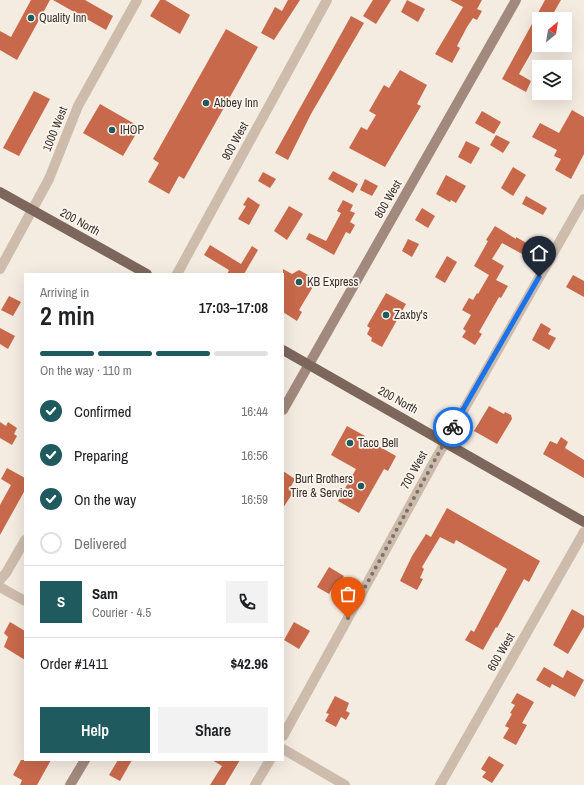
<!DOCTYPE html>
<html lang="en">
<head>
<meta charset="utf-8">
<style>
  :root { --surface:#fff; --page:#f2f2f2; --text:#202124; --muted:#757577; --line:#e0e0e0; --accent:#1f5a5e }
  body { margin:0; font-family:"Archivo Narrow",sans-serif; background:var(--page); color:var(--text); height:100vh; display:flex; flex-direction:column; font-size:15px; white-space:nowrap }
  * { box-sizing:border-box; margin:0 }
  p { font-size:13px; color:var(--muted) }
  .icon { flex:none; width:22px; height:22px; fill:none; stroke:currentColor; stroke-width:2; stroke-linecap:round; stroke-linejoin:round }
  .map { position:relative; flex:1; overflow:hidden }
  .sheet { position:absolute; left:24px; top:273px; width:260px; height:488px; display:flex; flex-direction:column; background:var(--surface); border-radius:0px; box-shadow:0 4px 16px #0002 }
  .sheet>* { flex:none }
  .needle { width:26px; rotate:30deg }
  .fabs { position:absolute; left:532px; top:12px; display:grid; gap:8px }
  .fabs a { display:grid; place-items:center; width:40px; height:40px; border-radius:0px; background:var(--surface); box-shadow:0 4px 16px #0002; font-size:20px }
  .pin { position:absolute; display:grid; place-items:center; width:34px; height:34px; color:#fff; margin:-41px -17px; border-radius:50% 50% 50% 0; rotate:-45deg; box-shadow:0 0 4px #0007 }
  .pin .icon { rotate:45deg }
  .courier { position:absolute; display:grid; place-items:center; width:40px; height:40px; margin:-20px; border:3px solid #1a73e8; border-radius:50%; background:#fff; color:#222; box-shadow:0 1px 5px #0007 }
  .summary em { font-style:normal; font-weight:600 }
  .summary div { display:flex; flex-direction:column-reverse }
  .summary { display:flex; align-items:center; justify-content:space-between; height:68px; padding:0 16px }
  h1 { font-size:26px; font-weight:600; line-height:30px }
  .bar { display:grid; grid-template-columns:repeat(4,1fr); gap:6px 4px; align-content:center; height:48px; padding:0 16px }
  .bar i { height:5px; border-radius:3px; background:var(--line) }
  .bar .selected { background:var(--accent) }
  .bar p { grid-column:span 4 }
  .line { display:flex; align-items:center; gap:10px; padding:0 16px; border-top:1px solid var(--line) }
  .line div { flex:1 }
  .round { display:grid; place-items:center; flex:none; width:42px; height:42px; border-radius:0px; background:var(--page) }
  ol { padding:0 16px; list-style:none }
  li { display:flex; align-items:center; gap:12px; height:44px }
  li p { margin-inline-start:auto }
  li .icon { padding:4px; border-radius:50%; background:var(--accent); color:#fff; stroke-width:4 }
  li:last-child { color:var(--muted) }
  li i { width:22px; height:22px; border:2px solid var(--line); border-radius:50% }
  .button { display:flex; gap:8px; margin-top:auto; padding:8px 16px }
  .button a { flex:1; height:46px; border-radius:0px; background:var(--accent); color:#fff; font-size:16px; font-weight:600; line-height:46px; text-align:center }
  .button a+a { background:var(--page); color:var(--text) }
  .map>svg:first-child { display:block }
  .building { fill:#c8694b }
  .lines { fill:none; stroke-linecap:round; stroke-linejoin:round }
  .street { stroke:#cdbbac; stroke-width:10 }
  .secondary { stroke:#a18a7d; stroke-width:10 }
  .primary { stroke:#7d675c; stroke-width:10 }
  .done { stroke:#7c716b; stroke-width:4; stroke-dasharray:0 7.2 }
  .route { stroke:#1a73e8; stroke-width:5 }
  .poi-dot { fill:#1f5a5e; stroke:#fbf5ee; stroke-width:1.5 }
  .labels { text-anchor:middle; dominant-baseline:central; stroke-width:3.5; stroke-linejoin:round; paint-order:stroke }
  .poi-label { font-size:12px; fill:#3b302b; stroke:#fbf5ee; text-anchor:start }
  .street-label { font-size:12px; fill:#3b302b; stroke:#fbf5ee }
</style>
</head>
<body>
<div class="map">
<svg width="584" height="785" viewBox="0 0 584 785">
  <rect width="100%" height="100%" fill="#f4ebe1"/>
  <!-- building -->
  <g class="building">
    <path d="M31 0H50L17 60 0 50V31L11 37Z"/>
    <path d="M53 0H85L113 16 106 30Z"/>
    <path d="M160 0H165L190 15 180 34 150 16Z"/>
    <path d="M288 0H300L274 40 261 33 275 7 282 11Z"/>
    <path d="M373 0H391L376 24 363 16Z"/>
    <path d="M407 0 425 9 418 22 401 12Z"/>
    <path d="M450 0H482L477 9 482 11 477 20 473 18 467 27 457 46 460 48 452 63 435 54 463 7Z"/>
    <path d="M545 0H561L550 19H539V39L519 74 531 81 526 92 502 79Z"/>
    <path d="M351 16 364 23 311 114 288 160 275 153Z"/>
    <path d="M226 29 258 47 184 179 179 176 169 194 148 182 159 163 153 159Z"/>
    <path d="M400 70 427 85 417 104 421 106 385 167 349 148 361 127 367 130 376 115 369 111 384 85 389 88Z"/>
    <path d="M34 91 50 99 19 156 3 148Z"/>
    <path d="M100 104 140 127 123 156 83 133Z"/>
    <path d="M572 110 584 117V154L571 179 555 170 561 159 554 156 557 150 532 137 540 123 559 133Z"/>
    <path d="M482 111 501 122 494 134 475 123Z"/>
    <path d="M496 135 510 142 503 153 490 145Z"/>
    <path d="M466 141 480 148 471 164 458 157Z"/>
    <path d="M513 167 526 175 513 196 501 188Z"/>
    <path d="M333 171 358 184 353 193 328 179Z"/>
    <path d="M263 172 276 179 270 188 258 181Z"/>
    <path d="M446 175 466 186 456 203 451 200 450 202 436 194Z"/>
    <path d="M365 179 378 186 372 196 360 190Z"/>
    <path d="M526 196 547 208 543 215 522 204Z"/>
    <path d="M248 197 260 205 249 225 238 219 246 206 243 205Z"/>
    <path d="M343 200 353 205 350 211 355 213 350 222 355 225 350 234 346 232 334 255 306 239 309 233 326 241 341 213 337 211Z"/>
    <path d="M289 206 303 214 287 240 274 231Z"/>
    <path d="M422 208 435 216 428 228 415 220Z"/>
    <path d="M495 226 516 239V237L530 245 524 255 502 243 492 259 504 266 496 280 508 286 501 298 499 297 479 332 482 334 475 345 462 337 466 331 463 329 471 315 462 310 469 298 473 300 477 293 478 294 489 275 474 266 488 241 486 240Z"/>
    <path d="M408 239 419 244 412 257 402 251Z"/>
    <path d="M210 245 241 264 252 246 258 250 244 274H227L229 270 204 255Z"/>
    <path d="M447 256 457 262 445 283 435 277Z"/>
    <path d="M283 269 292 274 299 270 317 280 299 310 302 312 297 321 283 312Z"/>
    <path d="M573 275 584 281V297L566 287Z"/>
    <path d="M386 293 406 304 382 347 371 341 372 338 367 334 370 328 367 326Z"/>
    <path d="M9 296 21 302 13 316 1 310Z"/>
    <path d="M541 323 551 329 548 334 556 338 549 350 532 340Z"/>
    <path d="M0 328 15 336 8 349 0 344Z"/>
    <path d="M489 406 504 414 505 412 511 415 512 419 497 444 474 431Z"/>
    <path d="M0 422 6 426 8 422 17 428 14 434 17 436 12 445 0 438Z"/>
    <path d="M347 426 365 436 364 438 396 456 388 471 384 469 359 513 338 501 356 469 331 455Z"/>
    <path d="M561 437 568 442 565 448 584 460V478L543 454 550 441 557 444Z"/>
    <path d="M7 468 25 478V490L0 535V505L11 485 1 479Z"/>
    <path d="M283 471 295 479 290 488 294 491 283 508Z"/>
    <path d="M447 508 540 561 529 582 524 579 497 628 496 627 483 650 465 640 471 630 474 632 507 569 456 540 454 544 440 537 422 567 424 569 420 578 423 579 417 590 400 581 412 556 426 534 431 537Z"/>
    <path d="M329 567 344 576 337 587 334 585 329 594 317 587Z"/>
    <path d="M572 609 584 616V627L568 654 553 645Z"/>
    <path d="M10 622 25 631V660L4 647 8 637 4 633Z"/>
    <path d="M294 622 310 631 299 649 284 640Z"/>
    <path d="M544 667 563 678 567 670 584 680 575 697 552 684 550 688 536 680Z"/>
    <path d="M517 693 534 702 522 723 527 725 516 745 503 738 509 728 505 726 512 714 510 713 515 705 511 703Z"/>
    <path d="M335 696 349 703 346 711 350 713 346 720 341 717 336 727 325 721 329 714 326 713Z"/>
    <path d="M489 756 504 765 492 783 482 777 486 772 481 769Z"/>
    <path d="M21 760H51L37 785H20L22 780 13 775Z"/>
    <path d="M118 760H132L120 781 109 775Z"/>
    <path d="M212 760H240L225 785H210L222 766Z"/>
  </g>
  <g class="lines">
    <!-- street -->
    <g class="street">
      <path d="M0 269 49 179 78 106 137 0"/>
      <path d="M177 274 327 0"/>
      <path d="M0 580 6 573 25 540"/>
      <path d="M0 587 25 601"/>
      <path d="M283 736 434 462 584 199"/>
      <path d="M283 749 345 785"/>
      <path d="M255 785 270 760"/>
      <path d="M440 785 584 532"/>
    </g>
    <!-- secondary -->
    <g class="secondary">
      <path d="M283 410 516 0"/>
      <path d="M70 785 85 760"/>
    </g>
    <!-- primary -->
    <g class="primary">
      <path d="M0 192 147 274"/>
      <path d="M283 350 584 522"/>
    </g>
  </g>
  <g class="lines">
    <!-- done -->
    <path class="done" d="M348 618 453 427"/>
    <!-- route -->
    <path class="route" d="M453 427 539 277"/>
  </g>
  <!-- markers -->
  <g class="poi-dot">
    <circle cx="31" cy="18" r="4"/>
    <circle cx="206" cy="103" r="4"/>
    <circle cx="112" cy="130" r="4"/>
    <circle cx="299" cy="282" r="4"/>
    <circle cx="386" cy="315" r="4"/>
    <circle cx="350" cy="443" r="4"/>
    <circle cx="361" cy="486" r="4"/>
  </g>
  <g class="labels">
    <!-- poi labels -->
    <g class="poi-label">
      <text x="39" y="18">Quality Inn</text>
      <text x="214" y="103">Abbey Inn</text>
      <text x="120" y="130">IHOP</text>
      <text x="307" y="282">KB Express</text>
      <text x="394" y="315">Zaxby's</text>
      <text x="358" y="443">Taco Bell</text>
      <text x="353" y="479" text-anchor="end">Burt Brothers<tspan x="353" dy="14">Tire &amp; Service</tspan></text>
    </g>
    <!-- street labels -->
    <g class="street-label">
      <text transform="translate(55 129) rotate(-68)">1000 West</text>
      <text transform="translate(235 141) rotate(-61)">900 West</text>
      <text transform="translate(388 199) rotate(-60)">800 West</text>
      <text transform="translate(80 222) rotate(29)">200 North</text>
      <text transform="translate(398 400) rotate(29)">200 North</text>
      <text transform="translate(414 470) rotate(-61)">700 West</text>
      <text transform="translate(501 652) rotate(-60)">600 West</text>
    </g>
  </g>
</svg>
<div class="fabs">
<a><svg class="needle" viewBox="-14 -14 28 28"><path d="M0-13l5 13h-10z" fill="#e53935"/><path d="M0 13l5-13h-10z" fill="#757577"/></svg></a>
<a><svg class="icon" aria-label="layers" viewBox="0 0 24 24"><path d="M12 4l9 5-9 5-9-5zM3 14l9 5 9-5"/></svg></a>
</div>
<div class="pin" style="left:348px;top:618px;background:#ea580c"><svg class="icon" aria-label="bag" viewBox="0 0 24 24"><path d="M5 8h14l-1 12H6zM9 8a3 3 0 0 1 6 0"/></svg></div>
<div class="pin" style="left:539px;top:277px;background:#1f2937"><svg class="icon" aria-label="home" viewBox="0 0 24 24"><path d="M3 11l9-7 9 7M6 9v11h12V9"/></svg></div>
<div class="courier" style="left:453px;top:427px"><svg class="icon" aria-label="bike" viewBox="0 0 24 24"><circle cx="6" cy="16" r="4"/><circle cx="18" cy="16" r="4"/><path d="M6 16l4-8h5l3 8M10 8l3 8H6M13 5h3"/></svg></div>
<section class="sheet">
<div class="summary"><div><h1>2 min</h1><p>Arriving in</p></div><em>17:03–17:08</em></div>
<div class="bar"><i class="selected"></i><i class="selected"></i><i class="selected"></i><i></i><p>On the way · 110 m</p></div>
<ol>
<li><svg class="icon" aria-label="check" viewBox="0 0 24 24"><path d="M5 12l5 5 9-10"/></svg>Confirmed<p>16:44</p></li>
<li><svg class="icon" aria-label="check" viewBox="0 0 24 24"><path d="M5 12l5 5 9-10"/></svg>Preparing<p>16:56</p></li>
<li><svg class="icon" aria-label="check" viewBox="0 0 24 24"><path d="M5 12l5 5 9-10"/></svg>On the way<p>16:59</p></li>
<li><i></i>Delivered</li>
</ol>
<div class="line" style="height:72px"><b class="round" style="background:var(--accent);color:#fff">S</b><div><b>Sam</b><p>Courier · 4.5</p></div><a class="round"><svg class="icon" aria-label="phone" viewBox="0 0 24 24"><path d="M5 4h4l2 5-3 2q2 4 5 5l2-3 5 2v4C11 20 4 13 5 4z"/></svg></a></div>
<div class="line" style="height:52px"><div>Order #1411</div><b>$42.96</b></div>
<div class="button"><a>Help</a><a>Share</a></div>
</section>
</div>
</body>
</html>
